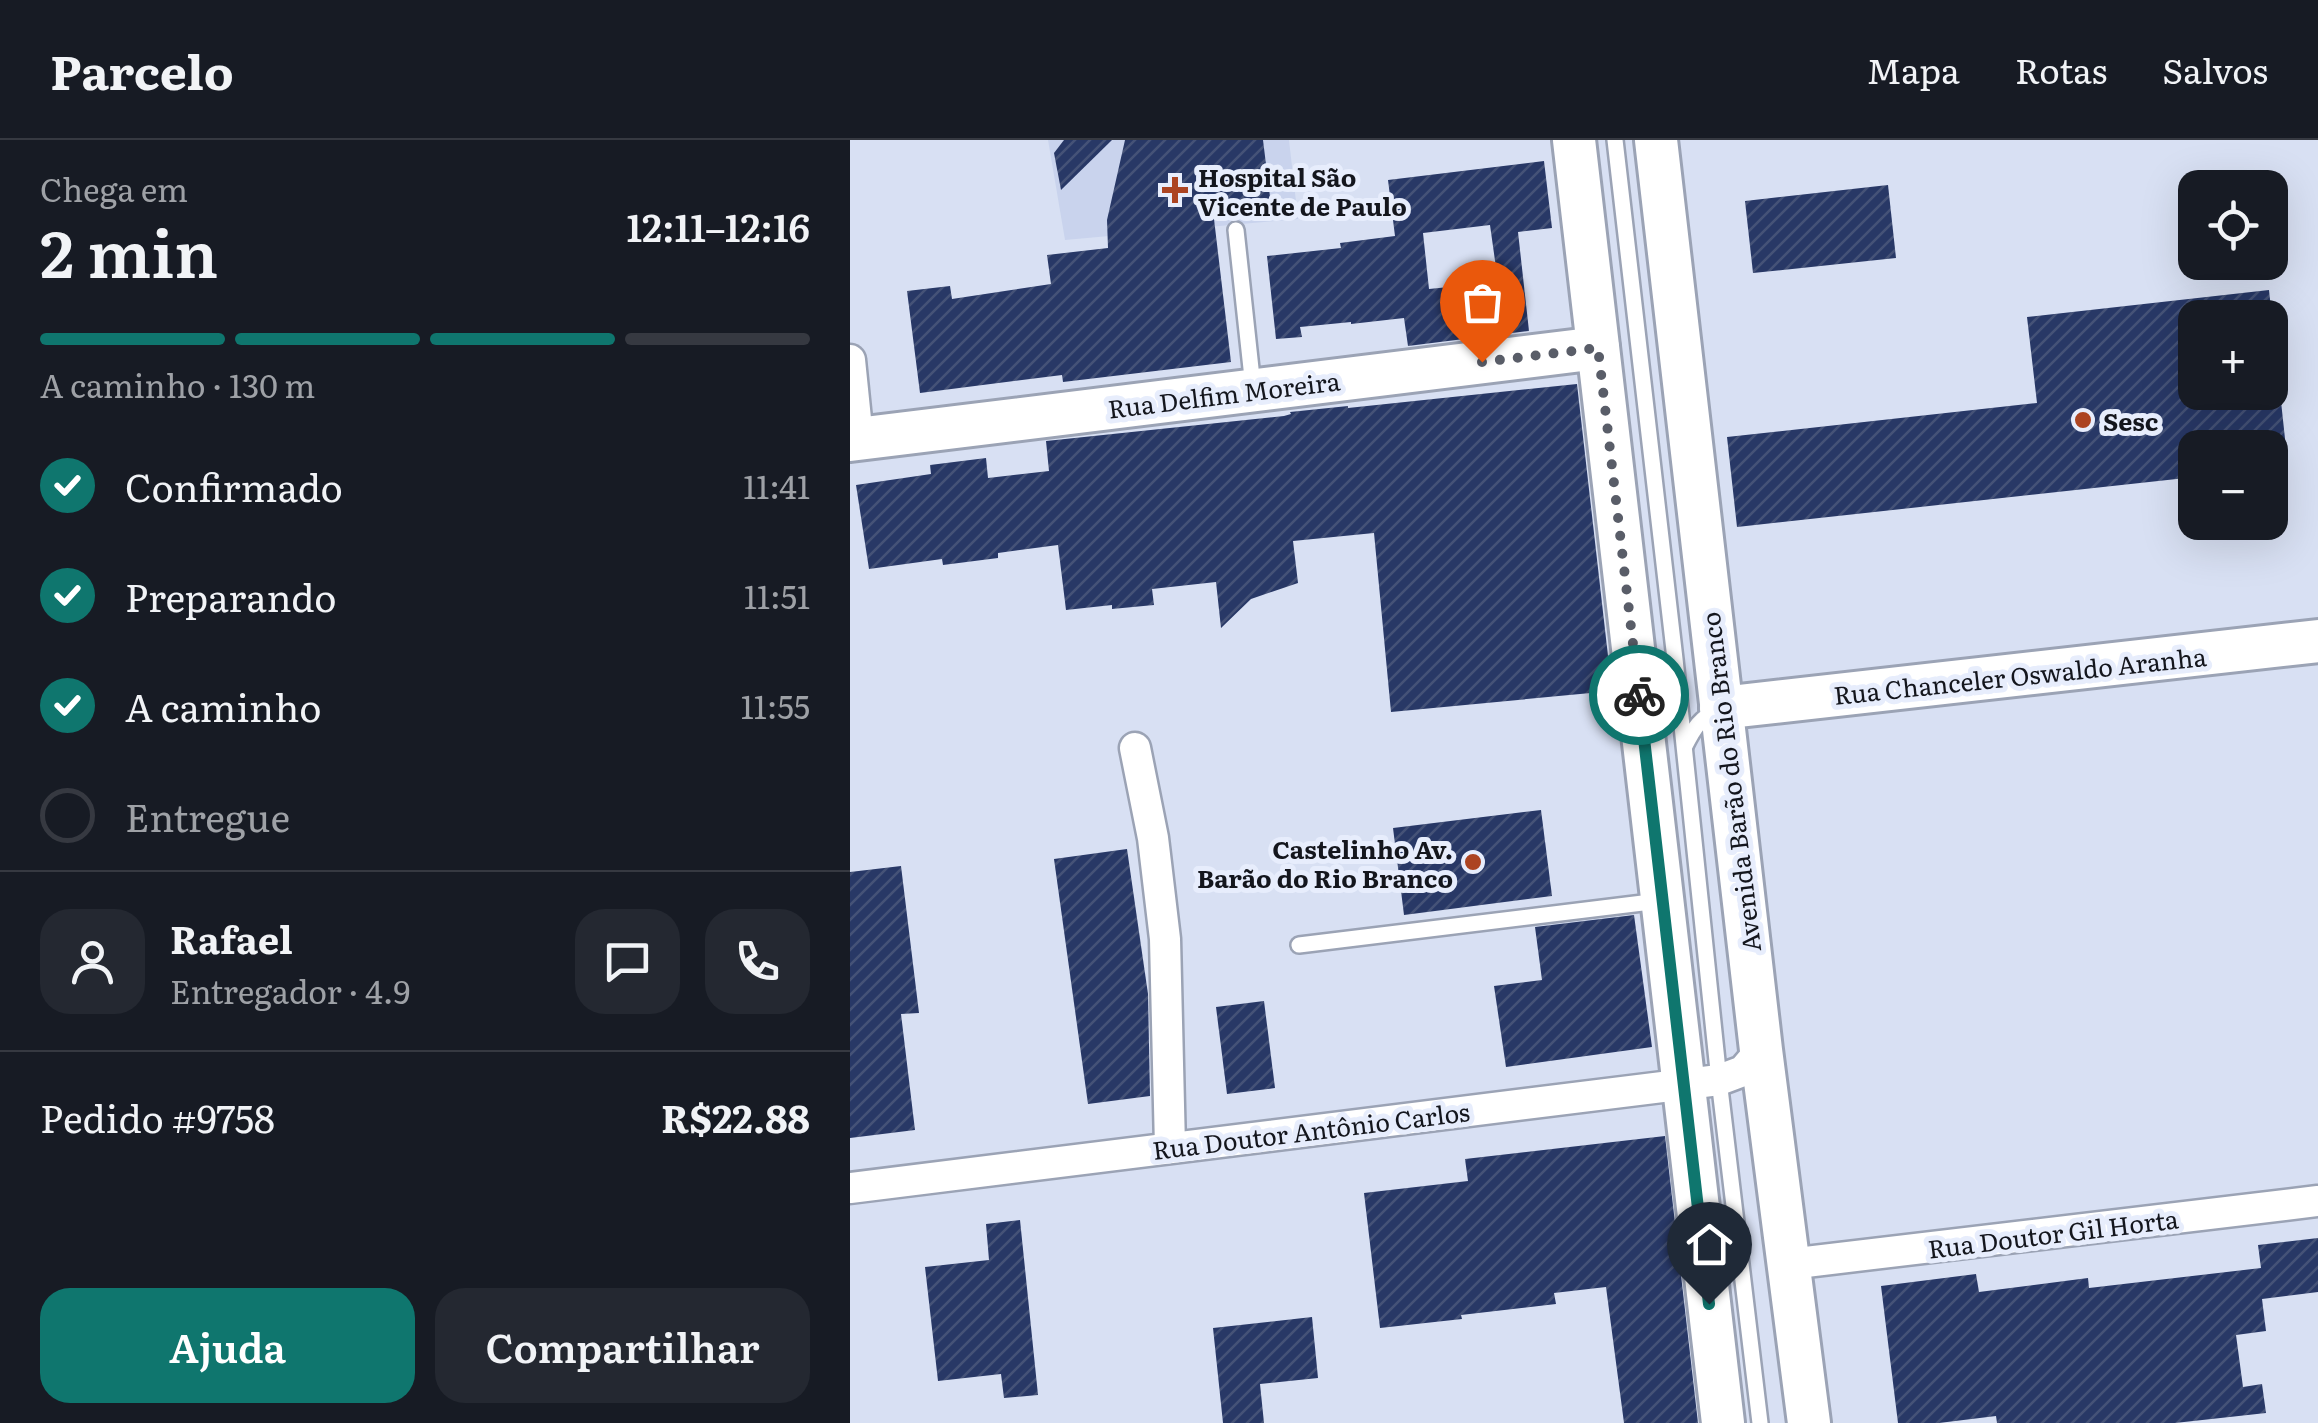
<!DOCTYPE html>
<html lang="pt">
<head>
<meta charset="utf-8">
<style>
  :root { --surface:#171b24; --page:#242831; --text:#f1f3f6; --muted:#9ea1a6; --line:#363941; --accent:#0f766e }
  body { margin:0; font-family:Literata,serif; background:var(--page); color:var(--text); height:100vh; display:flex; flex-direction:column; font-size:38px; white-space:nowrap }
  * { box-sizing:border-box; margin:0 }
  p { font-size:32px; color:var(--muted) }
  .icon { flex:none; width:55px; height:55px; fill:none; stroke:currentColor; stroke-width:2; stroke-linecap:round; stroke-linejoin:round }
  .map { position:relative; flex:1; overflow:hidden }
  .details { display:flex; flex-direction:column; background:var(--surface); width:850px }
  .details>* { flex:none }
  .tools { position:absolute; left:1328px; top:30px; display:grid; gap:20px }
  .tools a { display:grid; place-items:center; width:110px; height:110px; border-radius:20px; background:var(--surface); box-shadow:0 10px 40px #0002; font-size:50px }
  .pin { position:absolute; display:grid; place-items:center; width:85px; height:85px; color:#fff; margin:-102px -42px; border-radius:50% 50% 50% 0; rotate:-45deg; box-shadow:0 0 10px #0007 }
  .pin .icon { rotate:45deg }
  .courier { position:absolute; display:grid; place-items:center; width:100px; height:100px; margin:-50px; border:8px solid #0f766e; border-radius:50%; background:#fff; color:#222; box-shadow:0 2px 12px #0007 }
  .overview em { font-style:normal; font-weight:600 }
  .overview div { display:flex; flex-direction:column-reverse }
  .overview { display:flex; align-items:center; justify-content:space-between; height:170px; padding:0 40px }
  h1 { font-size:65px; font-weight:600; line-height:75px }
  .bar { display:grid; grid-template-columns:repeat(4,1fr); gap:15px 10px; align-content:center; height:120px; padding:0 40px }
  .bar i { height:12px; border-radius:8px; background:var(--line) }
  .bar .on { background:var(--accent) }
  .bar p { grid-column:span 4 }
  .line { display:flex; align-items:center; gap:25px; padding:0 40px; border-top:2px solid var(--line) }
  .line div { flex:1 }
  .round { display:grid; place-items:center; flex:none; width:105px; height:105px; border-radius:30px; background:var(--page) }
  ol { padding:0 40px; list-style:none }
  li { display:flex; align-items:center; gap:30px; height:110px }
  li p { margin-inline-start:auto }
  li .icon { padding:10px; border-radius:50%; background:var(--accent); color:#fff; stroke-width:4 }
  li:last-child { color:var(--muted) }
  li i { width:55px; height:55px; border:5px solid var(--line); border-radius:50% }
  .button { display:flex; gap:20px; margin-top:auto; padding:20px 40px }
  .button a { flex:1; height:115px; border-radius:30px; background:var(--accent); color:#fff; font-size:40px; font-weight:600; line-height:115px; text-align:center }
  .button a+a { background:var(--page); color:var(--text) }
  header { display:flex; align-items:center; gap:60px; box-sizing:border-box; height:140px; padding:0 50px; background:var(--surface); border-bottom:2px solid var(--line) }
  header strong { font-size:48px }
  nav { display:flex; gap:55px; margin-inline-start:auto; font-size:35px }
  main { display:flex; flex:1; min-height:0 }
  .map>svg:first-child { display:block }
  .built { fill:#c9d3ed }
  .building { fill:url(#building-hatch); fill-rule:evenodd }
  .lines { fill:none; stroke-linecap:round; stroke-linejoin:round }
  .lane-casing { stroke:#9ba3b5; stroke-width:20 }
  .street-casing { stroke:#9ba3b5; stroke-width:35 }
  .secondary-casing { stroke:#9ba3b5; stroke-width:48 }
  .lane { stroke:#fff; stroke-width:15 }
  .street { stroke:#fff; stroke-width:30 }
  .secondary { stroke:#fff; stroke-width:42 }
  .done { stroke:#595d68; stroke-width:10; stroke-dasharray:0 18 }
  .route { stroke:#0f766e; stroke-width:12 }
  .poi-dot { fill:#ac4422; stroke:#e7edfc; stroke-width:4 }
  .labels { text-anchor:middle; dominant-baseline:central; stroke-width:10; stroke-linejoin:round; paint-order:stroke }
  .poi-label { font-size:25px; font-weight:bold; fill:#14161d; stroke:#e7edfc; text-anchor:start }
  .street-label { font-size:25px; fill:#14161d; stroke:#e7edfc }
</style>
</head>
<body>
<header>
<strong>Parcelo</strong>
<nav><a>Mapa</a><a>Rotas</a><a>Salvos</a></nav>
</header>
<main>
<section class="details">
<div class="overview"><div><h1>2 min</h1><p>Chega em</p></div><em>12:11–12:16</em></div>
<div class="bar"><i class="on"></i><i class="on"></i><i class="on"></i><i></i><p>A caminho · 130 m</p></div>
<ol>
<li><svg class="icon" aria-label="check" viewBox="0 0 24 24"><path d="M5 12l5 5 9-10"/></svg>Confirmado<p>11:41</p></li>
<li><svg class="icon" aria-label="check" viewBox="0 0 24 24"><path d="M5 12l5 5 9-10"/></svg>Preparando<p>11:51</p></li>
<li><svg class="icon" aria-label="check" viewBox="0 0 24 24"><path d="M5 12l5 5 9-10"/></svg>A caminho<p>11:55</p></li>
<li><i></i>Entregue</li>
</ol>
<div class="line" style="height:180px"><a class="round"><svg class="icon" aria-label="person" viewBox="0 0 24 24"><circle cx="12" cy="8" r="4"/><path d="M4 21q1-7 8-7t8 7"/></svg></a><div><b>Rafael</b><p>Entregador · 4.9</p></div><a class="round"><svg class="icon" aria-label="chat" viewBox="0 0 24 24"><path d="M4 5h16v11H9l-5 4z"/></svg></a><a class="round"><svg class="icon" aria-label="phone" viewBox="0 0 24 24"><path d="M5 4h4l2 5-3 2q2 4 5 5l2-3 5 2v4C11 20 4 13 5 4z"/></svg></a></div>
<div class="line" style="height:130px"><div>Pedido #9758</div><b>R$22.88</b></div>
<div class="button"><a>Ajuda</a><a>Compartilhar</a></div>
</section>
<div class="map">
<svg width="1468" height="1283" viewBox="0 0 1468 1283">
  <defs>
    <pattern id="building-hatch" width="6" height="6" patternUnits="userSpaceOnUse" patternTransform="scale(2.5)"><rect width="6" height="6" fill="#283866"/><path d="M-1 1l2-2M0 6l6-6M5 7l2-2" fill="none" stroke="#455277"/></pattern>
  </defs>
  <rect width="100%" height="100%" fill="#d8e0f3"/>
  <!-- built -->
  <path class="built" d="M198 0H439L448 79 215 100Z"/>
  <!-- building -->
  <g class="building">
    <path d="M214 0H262L211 50 204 13Z"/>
    <path d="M275 0H413L422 73 364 79 381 222 213 242 212 235 70 253 57 151 100 146 102 159 201 144 197 115 258 108 257 80Z"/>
    <path d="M694 21 702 88 668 92 679 191 558 206 554 178 501 184V182L450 187 452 197 426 199 417 116 491 108 490 103 545 96 538 40ZM640 85 648 142 579 149 573 93Z"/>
    <path d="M1038 45 1046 118 903 133 895 61Z"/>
    <path d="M1419 150 1422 178H1345V252H1430L1436 308H1345V337L887 387 877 297 1187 263 1177 177Z"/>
    <path d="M727 244 762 551 541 572 524 393 443 401 448 443 401 459 371 488 366 442 302 449 304 465 262 469V465L216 470 208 405 148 413V418L93 425 92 419 19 429 6 345 81 334 80 325 136 318 138 338 199 331 196 301 434 276 441 274 440 272 498 266V268Z"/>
    <path d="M691 670 702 756 554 775 543 688Z"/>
    <path d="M277 709 298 854 300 956 238 964 204 719Z"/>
    <path d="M51 726 69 873 51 874 65 990 0 998V732Z"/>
    <path d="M784 775 802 907 656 927 644 846 692 840 685 787Z"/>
    <path d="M414 861 425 948 377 954 366 867Z"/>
    <path d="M815 996 848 1283H774L756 1147 704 1153 706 1164 611 1175 612 1179 530 1188 514 1053 618 1041 615 1019Z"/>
    <path d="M170 1080 188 1255 154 1258 151 1234 88 1241 75 1127 139 1120 136 1084Z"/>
    <path d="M1468 1098V1152L1412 1159 1416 1191 1386 1195 1393 1247 1412 1244 1416 1273 1325 1283H1147L1146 1276 1089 1283H1048L1031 1146 1126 1134 1129 1152 1238 1138 1239 1148 1411 1128 1408 1105Z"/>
    <path d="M462 1177 468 1238 410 1244 414 1283H373L363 1188Z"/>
  </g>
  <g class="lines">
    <defs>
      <g id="lane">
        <path d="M765 0 825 519 869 940 910 1283"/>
        <path d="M386 90 403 247"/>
        <path d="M835 606C844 588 850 578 869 569"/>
        <path d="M449 805 809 761"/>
      </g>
      <g id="street">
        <path d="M0 220 8 299"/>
        <path d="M285 608 303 698 315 799 320 1007"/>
        <path d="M0 1048 869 940 893 931 911 910"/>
        <path d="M939 1124 1468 1061"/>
      </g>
      <g id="secondary">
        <path d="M724 0 873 1283"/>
        <path d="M806 0 911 910 959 1283"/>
        <path d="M0 300 748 208"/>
        <path d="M871 568 1468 501"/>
      </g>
    </defs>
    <!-- lane casing -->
    <use href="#lane" class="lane-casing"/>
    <!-- street casing -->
    <use href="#street" class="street-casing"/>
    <!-- secondary casing -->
    <use href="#secondary" class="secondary-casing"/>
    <!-- lane -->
    <use href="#lane" class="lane"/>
    <!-- street -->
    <use href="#street" class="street"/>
    <!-- secondary -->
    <use href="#secondary" class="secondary"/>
  </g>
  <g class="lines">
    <!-- done -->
    <path class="done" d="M632 222 748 208 789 555"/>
    <!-- route -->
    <path class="route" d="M789 555 859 1164"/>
  </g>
  <!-- markers -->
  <g class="poi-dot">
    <path d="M320 35h10v10h10v10h-10v10h-10v-10h-10v-10h10z"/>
    <circle cx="1233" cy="280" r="10"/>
    <circle cx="623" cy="722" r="10"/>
  </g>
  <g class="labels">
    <!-- poi labels -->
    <g class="poi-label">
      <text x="348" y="36">Hospital São<tspan x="348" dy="29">Vicente de Paulo</tspan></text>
      <text x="1253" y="280">Sesc</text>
      <text x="603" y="708" text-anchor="end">Castelinho Av.<tspan x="603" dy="29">Barão do Rio Branco</tspan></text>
    </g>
    <!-- street labels -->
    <g class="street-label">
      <text transform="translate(374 254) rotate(-7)">Rua Delfim Moreira</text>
      <text transform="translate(1170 535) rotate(-6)">Rua Chanceler Oswaldo Aranha</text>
      <text transform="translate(880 642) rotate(-97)">Avenida Barão do Rio Branco</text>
      <text transform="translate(461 990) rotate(-7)">Rua Doutor Antônio Carlos</text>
      <text transform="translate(1203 1093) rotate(-7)">Rua Doutor Gil Horta</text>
    </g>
  </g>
</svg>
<div class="tools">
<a><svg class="icon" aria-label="locate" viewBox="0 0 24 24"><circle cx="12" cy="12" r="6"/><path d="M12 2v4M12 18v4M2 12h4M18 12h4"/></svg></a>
<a>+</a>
<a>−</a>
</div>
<div class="pin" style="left:632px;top:222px;background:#ea580c"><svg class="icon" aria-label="bag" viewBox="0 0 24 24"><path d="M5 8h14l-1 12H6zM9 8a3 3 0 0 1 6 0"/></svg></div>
<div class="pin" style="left:859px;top:1164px;background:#1f2937"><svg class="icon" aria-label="home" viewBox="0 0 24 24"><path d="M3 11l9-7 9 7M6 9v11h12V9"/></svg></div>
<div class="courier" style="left:789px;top:555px"><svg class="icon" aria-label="bike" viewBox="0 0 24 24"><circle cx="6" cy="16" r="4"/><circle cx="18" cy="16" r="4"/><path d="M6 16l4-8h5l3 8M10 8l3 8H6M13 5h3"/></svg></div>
</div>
</main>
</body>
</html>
